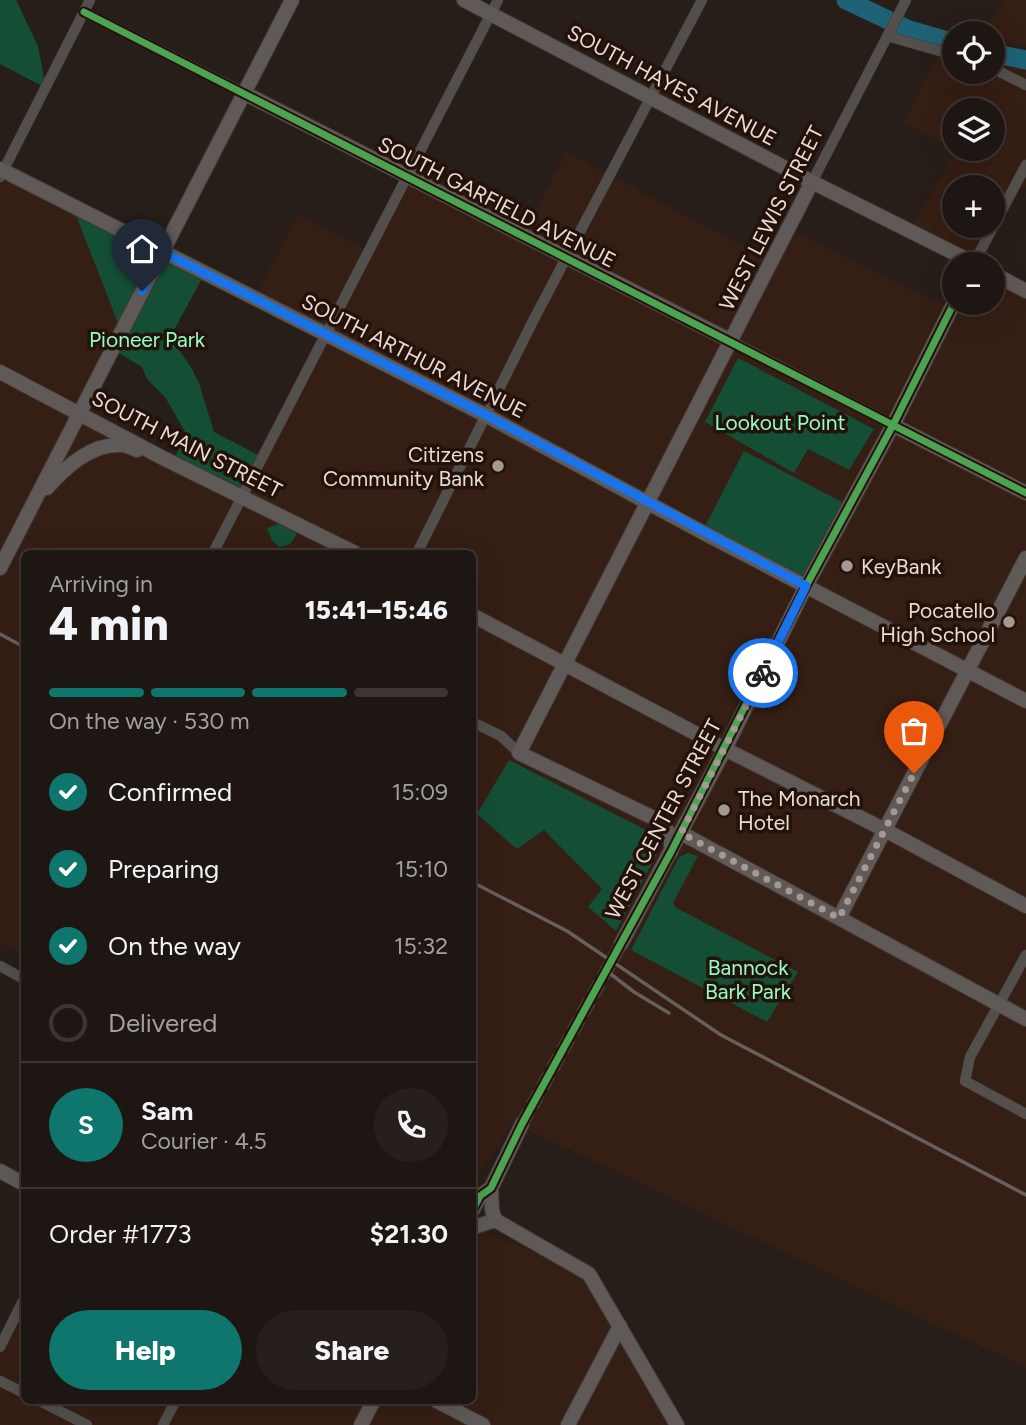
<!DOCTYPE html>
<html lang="en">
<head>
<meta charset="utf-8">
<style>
  :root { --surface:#1e1613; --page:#261f1c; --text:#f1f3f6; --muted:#a19fa0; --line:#3c3533; --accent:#0f766e }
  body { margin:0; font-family:Figtree,sans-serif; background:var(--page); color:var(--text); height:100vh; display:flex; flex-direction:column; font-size:26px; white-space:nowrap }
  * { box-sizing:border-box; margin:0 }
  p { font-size:23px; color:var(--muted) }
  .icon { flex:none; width:38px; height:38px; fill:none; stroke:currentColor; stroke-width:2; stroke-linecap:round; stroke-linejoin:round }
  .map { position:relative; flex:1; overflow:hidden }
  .drawer { position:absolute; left:21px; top:550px; width:455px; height:854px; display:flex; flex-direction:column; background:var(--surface); border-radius:10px; box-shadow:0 7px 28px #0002,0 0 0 2px var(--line) }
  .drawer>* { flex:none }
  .controls { position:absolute; left:942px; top:21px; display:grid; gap:14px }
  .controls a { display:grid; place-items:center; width:63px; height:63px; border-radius:50%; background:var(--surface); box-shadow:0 7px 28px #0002,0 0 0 2px var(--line); font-size:35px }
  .pin { position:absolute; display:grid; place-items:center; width:60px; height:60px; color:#fff; margin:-72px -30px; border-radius:50% 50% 50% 0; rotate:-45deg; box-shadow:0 0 7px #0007 }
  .pin .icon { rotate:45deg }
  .courier { position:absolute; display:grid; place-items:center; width:70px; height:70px; margin:-35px; border:5px solid #1a73e8; border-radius:50%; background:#fff; color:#222; box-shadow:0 2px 9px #0007 }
  .summary em { font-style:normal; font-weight:800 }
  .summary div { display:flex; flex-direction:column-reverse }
  .summary { display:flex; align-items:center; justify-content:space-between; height:119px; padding:0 28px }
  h1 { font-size:46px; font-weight:800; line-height:52px }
  .bar { display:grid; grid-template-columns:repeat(4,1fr); gap:10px 7px; align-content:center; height:84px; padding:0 28px }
  .bar i { height:9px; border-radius:5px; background:var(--line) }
  .bar .active { background:var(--accent) }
  .bar p { grid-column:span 4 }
  .line { display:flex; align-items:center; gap:18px; padding:0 28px; border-top:2px solid var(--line) }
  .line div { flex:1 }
  .round { display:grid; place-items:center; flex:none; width:74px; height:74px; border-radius:37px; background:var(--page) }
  ol { padding:0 28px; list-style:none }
  li { display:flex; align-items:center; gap:21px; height:77px }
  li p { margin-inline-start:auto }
  li .icon { padding:7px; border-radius:50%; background:var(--accent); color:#fff; stroke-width:4 }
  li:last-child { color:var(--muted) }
  li i { width:38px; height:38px; border:4px solid var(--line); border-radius:50% }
  .button { display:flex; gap:14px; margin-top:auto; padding:14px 28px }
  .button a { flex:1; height:80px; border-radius:42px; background:var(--accent); color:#fff; font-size:28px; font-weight:800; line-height:80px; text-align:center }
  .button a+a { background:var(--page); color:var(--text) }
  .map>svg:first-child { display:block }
  .built { fill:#351e14; fill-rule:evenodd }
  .green { fill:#134e35 }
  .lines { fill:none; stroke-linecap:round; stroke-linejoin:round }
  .river { stroke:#1e6275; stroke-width:19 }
  .secondary-tunnel { stroke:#453a35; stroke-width:14; stroke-dasharray:14 7; stroke-linecap:butt }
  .street-casing { stroke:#413935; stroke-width:11 }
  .secondary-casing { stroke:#413935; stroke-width:16 }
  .street { stroke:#534f4d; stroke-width:10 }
  .secondary { stroke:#5f5a57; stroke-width:14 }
  .rail { stroke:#655f5d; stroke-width:3.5 }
  .cycleway-casing { stroke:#24120a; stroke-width:11 }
  .cycleway { stroke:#4ca352; stroke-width:7 }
  .done { stroke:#a59993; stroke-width:7; stroke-dasharray:0 12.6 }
  .route { stroke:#1a73e8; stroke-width:9 }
  .poi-dot { fill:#a59993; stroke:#24120a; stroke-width:2.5 }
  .labels { text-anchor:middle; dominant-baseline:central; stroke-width:7; stroke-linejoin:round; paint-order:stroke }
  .street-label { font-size:21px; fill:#e9dbd5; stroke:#24120a }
  .park-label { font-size:21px; fill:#90fec7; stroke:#24120a }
  .poi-label { font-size:21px; fill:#e9dbd5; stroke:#24120a; text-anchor:end }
</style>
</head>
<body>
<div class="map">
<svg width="1026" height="1425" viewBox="0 0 1026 1425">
  <rect width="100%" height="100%" fill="#281e19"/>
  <!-- built -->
  <g class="built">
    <path d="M1004 0H1026V46L992 41V33H984Z"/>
    <path d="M944 45 954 48V72H992V58L1026 66V186L1018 182 974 263 909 231 957 151 954 149H992V110H954V149L903 123ZM954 187H992V226H954Z"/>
    <path d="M566 152 772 261 789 229 951 309 954 303H992V273L1026 290V1368L512 1122 473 1185 472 553H24V956L0 943V177L72 205 121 331 80 412 243 496 327 335 255 298 298 215 369 252 408 177 523 236Z"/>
    <path d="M473 1225 484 1232 589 1274 677 1425H0V1348L24 1301V1400H472Z"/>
  </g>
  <!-- green -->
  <g class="green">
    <path d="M0 0H16L38 46 46 88 0 64Z"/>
    <path d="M72 205 205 273 174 330 173 341 192 369 199 383 214 432 264 458 244 496 172 462 187 435 165 397 147 379 142 367 112 349 121 331Z"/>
    <path d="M738 358 874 429 849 470 808 449 794 473 705 422Z"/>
    <path d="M744 451 848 505 806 586 702 532Z"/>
    <path d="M281 523 297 534 290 544 280 547 272 541 267 528Z"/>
    <path d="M509 760 656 835 661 846 616 931 588 907 602 889 544 830 517 849 477 814Z"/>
    <path d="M688 853 698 856 673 903 675 907 798 972 767 1022 631 950 679 857Z"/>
  </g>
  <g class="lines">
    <!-- river -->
    <g class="river">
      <path d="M846 0 909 30 954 43"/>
      <path d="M992 53 1026 60"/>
    </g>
    <!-- secondary-tunnel -->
    <path class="secondary-tunnel" d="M522 1124 621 944"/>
    <defs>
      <g id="street">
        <path d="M84 12 244 93"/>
        <path d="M887 36 954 55"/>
        <path d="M992 68 1026 85"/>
        <path d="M0 177 90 0"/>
        <path d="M812 182 906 0"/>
        <path d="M974 263 1026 165"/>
        <path d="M731 341 893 425"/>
        <path d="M213 553 498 0"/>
        <path d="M417 553 534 319 702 0"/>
        <path d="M472 722 501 736 519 753"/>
        <path d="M1026 955 970 1057 965 1081 1026 1114"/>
        <path d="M0 966 24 979"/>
        <path d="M0 1347 24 1299"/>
        <path d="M0 1381 24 1393"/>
        <path d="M38 1400 87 1425"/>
        <path d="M163 1425 176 1400"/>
      </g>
      <g id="secondary">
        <path d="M464 0 812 182 976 264"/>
        <path d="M244 93 731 341"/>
        <path d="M0 169 487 416 702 532 1026 701"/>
        <path d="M992 273 1026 291"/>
        <path d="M0 372 163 458 355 553"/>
        <path d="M893 425 1026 493"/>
        <path d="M47 488C65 468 91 443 121 445 126 445 132 448 137 450"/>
        <path d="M0 568 292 0"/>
        <path d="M472 615 725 749 885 830 1026 906"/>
        <path d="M681 833 1026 1019"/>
        <path d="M671 852V837L662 822 519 753 812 182"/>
        <path d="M839 918 1026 558"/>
        <path d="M621 944 725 749 806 586 893 425 954 303"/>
        <path d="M0 1171 24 1184"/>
        <path d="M491 1188 492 1210 495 1220 589 1274 677 1425"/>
        <path d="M472 1211 480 1196 491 1188 522 1124"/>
        <path d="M472 1228 495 1220"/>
        <path d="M435 1400 483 1425"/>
        <path d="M361 1425 374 1400"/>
        <path d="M568 1425 620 1326"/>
      </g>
    </defs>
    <!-- street casing -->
    <use href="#street" class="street-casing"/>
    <!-- secondary casing -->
    <use href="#secondary" class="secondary-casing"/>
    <!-- street -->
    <use href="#street" class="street"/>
    <!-- secondary -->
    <use href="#secondary" class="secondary"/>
    <!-- rail -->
    <g class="rail">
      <path d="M0 634 24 647"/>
      <path d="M472 882 567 931 721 1035 1026 1195"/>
      <path d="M603 968 634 992 669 1013"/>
    </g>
    <defs>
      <g id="cycleway">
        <path d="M84 12 1026 493"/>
        <path d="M472 1211 480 1196 491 1188 522 1124 671 852 806 586 893 425 954 303"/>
      </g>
    </defs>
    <!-- cycleway casing -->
    <use href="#cycleway" class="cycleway-casing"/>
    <!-- cycleway -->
    <use href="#cycleway" class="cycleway"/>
  </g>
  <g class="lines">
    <!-- done -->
    <path class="done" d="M763 673 681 833 839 918 914 773"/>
    <!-- route -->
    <path class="route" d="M142 291 163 252 488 416 806 586 763 673"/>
  </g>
  <!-- markers -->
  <g class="poi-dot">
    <circle cx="498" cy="466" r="7"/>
    <circle cx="847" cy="566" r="7"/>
    <circle cx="1009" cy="622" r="7"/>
    <circle cx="724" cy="810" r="7"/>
  </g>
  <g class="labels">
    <!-- street labels -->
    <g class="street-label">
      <text transform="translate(672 85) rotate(28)">SOUTH HAYES AVENUE</text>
      <text transform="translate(497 202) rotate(27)">SOUTH GARFIELD AVENUE</text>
      <text transform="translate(771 218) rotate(-63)">WEST LEWIS STREET</text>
      <text transform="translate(414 356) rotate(27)">SOUTH ARTHUR AVENUE</text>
      <text transform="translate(187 444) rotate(27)">SOUTH MAIN STREET</text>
      <text transform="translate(663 819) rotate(-62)">WEST CENTER STREET</text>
    </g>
    <!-- park labels -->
    <g class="park-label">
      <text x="147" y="339">Pioneer Park</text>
      <text x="780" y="422">Lookout Point</text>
      <text x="748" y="967">Bannock<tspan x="748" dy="24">Bark Park</tspan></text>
    </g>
    <!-- poi labels -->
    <g class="poi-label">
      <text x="484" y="454">Citizens<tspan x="484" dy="24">Community Bank</tspan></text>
      <text x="861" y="566" text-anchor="start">KeyBank</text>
      <text x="995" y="610">Pocatello<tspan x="995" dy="24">High School</tspan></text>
      <text x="738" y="798" text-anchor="start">The Monarch<tspan x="738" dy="24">Hotel</tspan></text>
    </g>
  </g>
</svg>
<div class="controls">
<a><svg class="icon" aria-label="locate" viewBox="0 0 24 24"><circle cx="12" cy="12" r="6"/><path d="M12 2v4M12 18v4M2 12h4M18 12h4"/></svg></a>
<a><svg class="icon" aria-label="layers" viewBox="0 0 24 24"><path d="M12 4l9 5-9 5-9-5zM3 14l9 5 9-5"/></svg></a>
<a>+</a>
<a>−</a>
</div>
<div class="pin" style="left:914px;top:773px;background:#ea580c"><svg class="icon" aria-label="bag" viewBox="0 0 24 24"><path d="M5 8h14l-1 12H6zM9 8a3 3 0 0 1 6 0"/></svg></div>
<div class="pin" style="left:142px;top:291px;background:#1f2937"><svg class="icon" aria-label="home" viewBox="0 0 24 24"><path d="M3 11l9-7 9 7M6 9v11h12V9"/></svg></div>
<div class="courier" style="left:763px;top:673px"><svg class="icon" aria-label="bike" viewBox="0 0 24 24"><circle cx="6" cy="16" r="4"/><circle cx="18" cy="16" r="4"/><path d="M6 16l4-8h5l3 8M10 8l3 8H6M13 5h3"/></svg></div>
<section class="drawer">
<div class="summary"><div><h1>4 min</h1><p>Arriving in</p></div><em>15:41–15:46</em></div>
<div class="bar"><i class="active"></i><i class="active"></i><i class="active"></i><i></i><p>On the way · 530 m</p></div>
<ol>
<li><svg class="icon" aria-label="check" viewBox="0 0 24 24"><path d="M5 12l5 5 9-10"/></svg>Confirmed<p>15:09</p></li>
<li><svg class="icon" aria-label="check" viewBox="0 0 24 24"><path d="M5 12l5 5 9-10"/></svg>Preparing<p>15:10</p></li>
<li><svg class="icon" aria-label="check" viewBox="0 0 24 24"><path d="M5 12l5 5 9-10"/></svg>On the way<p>15:32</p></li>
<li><i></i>Delivered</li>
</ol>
<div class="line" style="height:126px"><b class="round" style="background:var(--accent);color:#fff">S</b><div><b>Sam</b><p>Courier · 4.5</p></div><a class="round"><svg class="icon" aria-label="phone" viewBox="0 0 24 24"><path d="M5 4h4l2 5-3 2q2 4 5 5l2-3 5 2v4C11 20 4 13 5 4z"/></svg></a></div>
<div class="line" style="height:91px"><div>Order #1773</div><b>$21.30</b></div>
<div class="button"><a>Help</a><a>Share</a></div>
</section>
</div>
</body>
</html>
